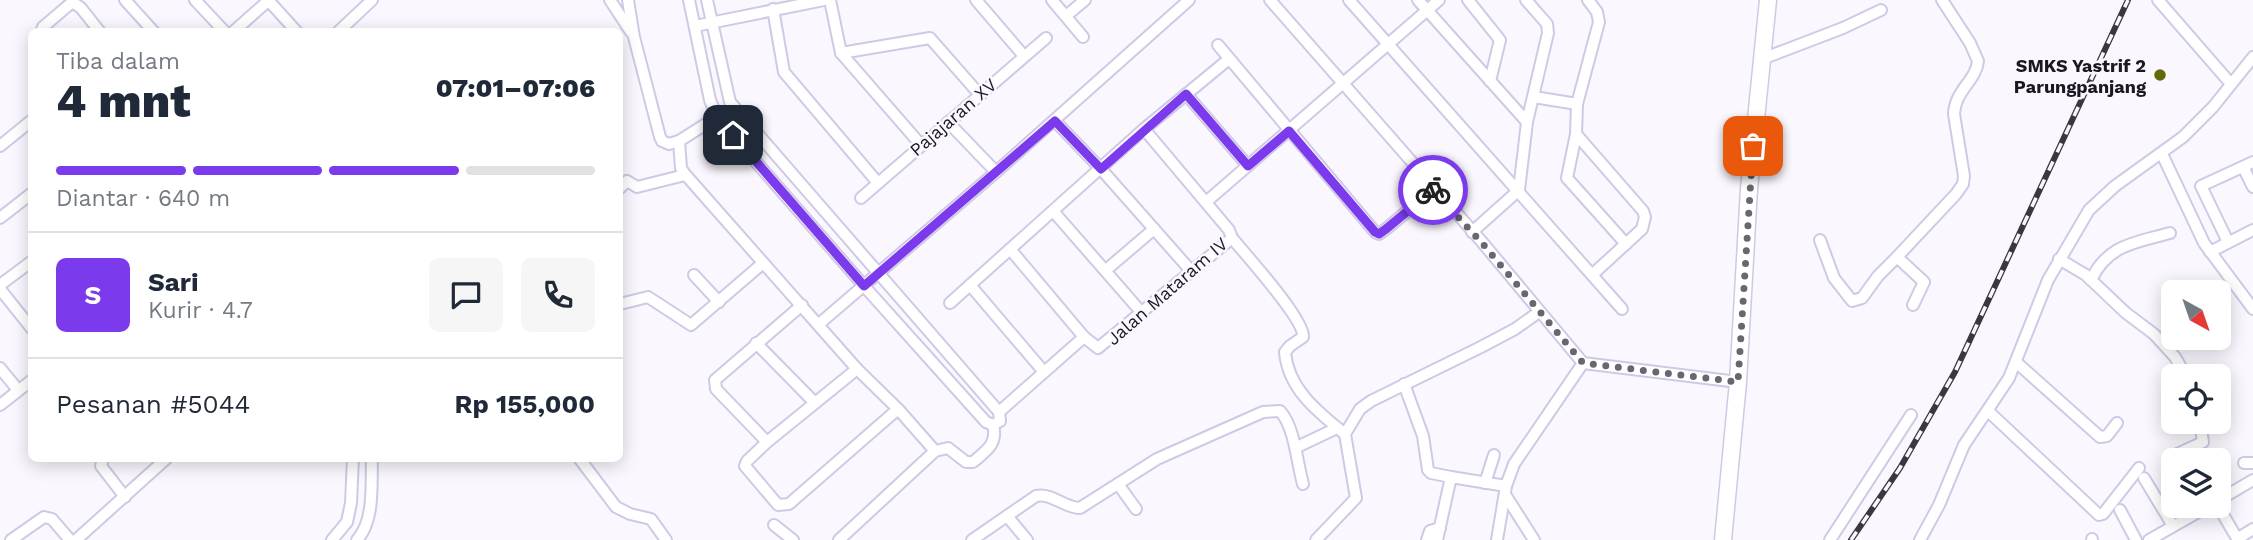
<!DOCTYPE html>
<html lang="id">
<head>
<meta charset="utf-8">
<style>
  :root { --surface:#fff; --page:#f6f6f7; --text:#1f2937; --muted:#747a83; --line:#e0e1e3; --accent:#7c3aed }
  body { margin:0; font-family:"Work Sans",sans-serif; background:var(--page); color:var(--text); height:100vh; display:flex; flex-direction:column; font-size:26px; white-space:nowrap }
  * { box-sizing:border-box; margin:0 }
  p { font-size:23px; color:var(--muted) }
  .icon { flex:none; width:38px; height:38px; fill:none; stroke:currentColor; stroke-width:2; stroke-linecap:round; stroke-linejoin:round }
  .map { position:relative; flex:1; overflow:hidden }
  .drawer { position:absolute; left:28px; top:28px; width:595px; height:434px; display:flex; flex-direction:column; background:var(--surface); border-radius:10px; box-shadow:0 4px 18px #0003 }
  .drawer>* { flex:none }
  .needle { width:46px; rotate:140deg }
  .controls { position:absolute; left:2161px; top:280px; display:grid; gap:14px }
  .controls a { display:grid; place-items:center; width:70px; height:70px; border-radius:10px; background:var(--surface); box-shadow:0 4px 18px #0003; font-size:35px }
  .pin { position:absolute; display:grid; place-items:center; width:60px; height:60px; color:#fff; margin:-30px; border-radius:14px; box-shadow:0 4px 10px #0006 }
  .courier { position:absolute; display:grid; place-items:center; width:70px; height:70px; margin:-35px; border:5px solid #7c3aed; border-radius:50%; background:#fff; color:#222; box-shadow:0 2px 9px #0007 }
  .summary em { font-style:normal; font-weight:800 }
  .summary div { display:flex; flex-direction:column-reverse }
  .summary { display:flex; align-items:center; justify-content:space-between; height:119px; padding:0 28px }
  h1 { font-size:46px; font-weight:800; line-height:52px }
  .bar { display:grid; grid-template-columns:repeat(4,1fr); gap:10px 7px; align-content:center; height:84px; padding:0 28px }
  .bar i { height:9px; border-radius:5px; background:var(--line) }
  .bar .on { background:var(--accent) }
  .bar p { grid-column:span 4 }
  .line { display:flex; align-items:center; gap:18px; padding:0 28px; border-top:2px solid var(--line) }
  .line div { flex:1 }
  .round { display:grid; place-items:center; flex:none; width:74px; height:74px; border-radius:10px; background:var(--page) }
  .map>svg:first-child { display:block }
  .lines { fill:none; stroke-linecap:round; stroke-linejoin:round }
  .street-casing { stroke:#d0c9e5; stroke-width:14 }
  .primary-casing { stroke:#d0c9e5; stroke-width:19 }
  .street { stroke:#fff; stroke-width:10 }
  .primary { stroke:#fff; stroke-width:16 }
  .rail-casing { stroke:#3a3741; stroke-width:6 }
  .rail { stroke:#faf8fe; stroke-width:3.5; stroke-dasharray:10; stroke-linecap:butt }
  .done { stroke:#69666f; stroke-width:7; stroke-dasharray:0 12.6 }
  .route { stroke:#7c3aed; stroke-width:9 }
  .poi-dot { fill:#636908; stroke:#faf8fe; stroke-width:2.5 }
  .labels { text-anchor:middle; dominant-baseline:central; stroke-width:5; stroke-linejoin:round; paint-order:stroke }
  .poi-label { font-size:18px; font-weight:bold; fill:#1b1822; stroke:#faf8fe; text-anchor:end }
  .street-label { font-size:18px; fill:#1b1822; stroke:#faf8fe }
</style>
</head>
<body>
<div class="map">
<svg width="2253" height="540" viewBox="0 0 2253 540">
  <rect width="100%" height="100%" fill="#faf8fe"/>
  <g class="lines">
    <defs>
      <g id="street">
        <path d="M125 0 154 32"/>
        <path d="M195 0 225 32"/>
        <path d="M268 0 297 32"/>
        <path d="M610 0 631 32"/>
        <path d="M628 0 634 37 660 137 662 141 669 144 679 141"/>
        <path d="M689 0 710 100 717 117 864 286 986 422 993 425"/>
        <path d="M707 0 730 102 999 412 1000 421 993 425"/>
        <path d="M830 0 841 53 921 145"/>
        <path d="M976 0 1024 56"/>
        <path d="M1052 0 1083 37"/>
        <path d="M1270 0 1482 242 1583 363 1738 382"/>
        <path d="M1349 0 1622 309"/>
        <path d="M1418 0 1527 122"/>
        <path d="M1468 0 1500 40 1490 81"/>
        <path d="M1588 0 1597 12 1599 22 1577 104 1576 134 1567 178 1626 244"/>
        <path d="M2158 0 2231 84"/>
        <path d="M773 9 784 72 878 183"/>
        <path d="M1066 16 1085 0"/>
        <path d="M695 26 824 0"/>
        <path d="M41 32 43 27 70 4 74 3 81 8 100 32"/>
        <path d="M233 32 269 0"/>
        <path d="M338 32 372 0"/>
        <path d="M1218 45 1375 232 1379 234 1386 229 1434 189"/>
        <path d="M841 53 930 38 980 95"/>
        <path d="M1762 59 1843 28 1881 10"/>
        <path d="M1186 94 1248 166"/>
        <path d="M1534 97 1577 104"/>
        <path d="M717 117 679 141 681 168 684 173 857 369"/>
        <path d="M1055 121 1101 169 1192 272"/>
        <path d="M948 122 996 172"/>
        <path d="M1144 129 1229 230 1232 238C1246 255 1305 320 1303 337L1290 346 1285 352C1288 389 1318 412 1345 434"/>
        <path d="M1576 134 1643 211 1645 217 1642 229 1593 274"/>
        <path d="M0 146 32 120"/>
        <path d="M2162 154 2204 243 2253 309"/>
        <path d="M2243 167 2253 187"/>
        <path d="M620 188 627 181 637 187 685 175"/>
        <path d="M861 198 1046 38"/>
        <path d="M1206 202 1439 0"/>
        <path d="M1053 211 1142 313"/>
        <path d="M0 218 32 193"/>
        <path d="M1472 232 1519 190 1527 122 1548 33 1547 24 1526 0"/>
        <path d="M1820 240 1834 278 1852 301 1862 298 1878 276 1897 257 1924 282 1913 305"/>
        <path d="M2228 242 2201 186 2253 162"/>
        <path d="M1010 249 1084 337 1098 348 1232 238"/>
        <path d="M2210 252 2253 230"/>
        <path d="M1897 257 1956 194 1963 184 1964 176 1954 114C1955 90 1976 81 1978 61L1970 43 1942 0"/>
        <path d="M2059 259 2086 275 2126 313 2154 334 2175 357 2186 376"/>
        <path d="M1106 270 1154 229"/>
        <path d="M694 275 719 302"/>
        <path d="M2091 280C2108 244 2135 243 2170 233"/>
        <path d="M0 285 32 261"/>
        <path d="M970 285 1044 372"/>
        <path d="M0 289 32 329"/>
        <path d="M950 303 1144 129 1229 59"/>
        <path d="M620 304 648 297 691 325 763 263"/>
        <path d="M819 324 996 172 1189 0"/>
        <path d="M756 343 815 403"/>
        <path d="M2016 362 2100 437 2107 436 2117 423"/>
        <path d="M0 368 18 390"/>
        <path d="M1404 384 1423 436 1428 470 1431 473 1451 477"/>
        <path d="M0 405 32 380"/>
        <path d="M898 409 789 504 778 505 745 466 747 461 767 442 857 369 898 409 935 451"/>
        <path d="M1988 411 2099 515 2103 514 2139 468"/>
        <path d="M999 412 1084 337"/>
        <path d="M767 442 716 389 715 380 802 305"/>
        <path d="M1297 447 1337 428"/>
        <path d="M2177 454 2203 442 2200 422"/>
        <path d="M103 458 101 466 125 497"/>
        <path d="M579 458 616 507 630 514 651 519 666 540"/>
        <path d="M2244 463H2253"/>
        <path d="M2144 478 2173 526"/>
        <path d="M1485 483 1494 455"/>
        <path d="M1118 484 1136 509"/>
        <path d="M1506 496 1534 540"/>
        <path d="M2219 500 2253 480"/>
        <path d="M2218 506 2238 540"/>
        <path d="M2120 510 2136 540"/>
        <path d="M1007 516 1027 540"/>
        <path d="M774 525 793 540"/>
        <path d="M2092 539V540"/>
        <path d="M2237 539 2253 529"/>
        <path d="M11 540 44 517 52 519 70 540"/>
        <path d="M76 540 167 458"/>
        <path d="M332 540 347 522 351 503 353 458"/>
        <path d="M357 540C375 520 371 484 372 458"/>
        <path d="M839 540 935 451 948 448 966 462H973C986 451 998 444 993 425"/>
        <path d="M972 540 1036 496C1053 493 1064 508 1080 508L1157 459 1263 412 1280 411C1295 427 1297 464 1303 484"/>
        <path d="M1316 540 1356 498 1345 434 1360 409 1371 401 1481 347 1515 329 1539 312"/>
        <path d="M1427 540 1430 531 1440 528"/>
        <path d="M1437 540 1451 477 1506 486"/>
        <path d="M1497 540 1506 486 1514 464 1583 363"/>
        <path d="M1830 540 1911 415"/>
        <path d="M1920 540 1939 505 1964 445 2009 378 2048 280 2089 210 2115 186 2183 137 2213 107 2253 57"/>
        <path d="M2149 540 2209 506"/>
      </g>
      <path id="primary" d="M1723 540 1738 382 1749 189 1768 0"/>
    </defs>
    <!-- street casing -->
    <use href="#street" class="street-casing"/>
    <!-- primary casing -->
    <use href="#primary" class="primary-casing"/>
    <!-- street -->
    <use href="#street" class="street"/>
    <!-- primary -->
    <use href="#primary" class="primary"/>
    <defs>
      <path id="rail" d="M1851 540 1900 468 1955 372 2128 0"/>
    </defs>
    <!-- rail casing -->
    <use href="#rail" class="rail-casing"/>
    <!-- rail -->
    <use href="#rail" class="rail"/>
  </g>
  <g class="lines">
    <!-- done -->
    <path class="done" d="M1433 190 1482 243 1583 363 1738 382 1753 146"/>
    <!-- route -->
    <path class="route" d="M733 135 864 286 1055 121 1101 169 1186 94 1248 166 1289 131 1375 232 1379 234 1386 229 1433 190"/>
  </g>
  <!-- markers -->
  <circle class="poi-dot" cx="2160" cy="75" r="7"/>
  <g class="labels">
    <!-- poi labels -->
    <g class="poi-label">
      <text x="2146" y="65">SMKS Yastrif 2<tspan x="2146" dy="21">Parungpanjang</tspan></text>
    </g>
    <!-- street labels -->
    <g class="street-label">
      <text transform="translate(953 117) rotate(-41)">Pajajaran XV</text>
      <text transform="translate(1167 291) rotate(-41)">Jalan Mataram IV</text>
    </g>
  </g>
</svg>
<div class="controls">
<a><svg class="needle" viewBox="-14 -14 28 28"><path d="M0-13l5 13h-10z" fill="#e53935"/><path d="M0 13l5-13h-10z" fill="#747a83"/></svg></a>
<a><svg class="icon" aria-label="locate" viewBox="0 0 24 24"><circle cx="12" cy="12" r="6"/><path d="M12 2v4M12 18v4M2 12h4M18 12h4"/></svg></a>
<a><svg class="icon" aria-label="layers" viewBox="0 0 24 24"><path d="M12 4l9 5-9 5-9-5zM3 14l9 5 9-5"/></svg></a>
</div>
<div class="pin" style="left:1753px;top:146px;background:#ea580c"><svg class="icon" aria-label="bag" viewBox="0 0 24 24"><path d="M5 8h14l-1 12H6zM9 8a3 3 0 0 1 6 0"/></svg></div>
<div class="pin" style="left:733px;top:135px;background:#1f2937"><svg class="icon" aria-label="home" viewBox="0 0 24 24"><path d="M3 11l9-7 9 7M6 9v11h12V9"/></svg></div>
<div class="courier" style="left:1433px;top:190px"><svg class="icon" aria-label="bike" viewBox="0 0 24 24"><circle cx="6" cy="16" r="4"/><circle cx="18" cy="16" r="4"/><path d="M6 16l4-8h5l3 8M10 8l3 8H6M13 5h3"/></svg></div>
<section class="drawer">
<div class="summary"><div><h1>4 mnt</h1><p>Tiba dalam</p></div><em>07:01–07:06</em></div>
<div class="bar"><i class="on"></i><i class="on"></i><i class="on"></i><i></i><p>Diantar · 640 m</p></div>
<div class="line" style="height:126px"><b class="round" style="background:var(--accent);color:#fff">S</b><div><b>Sari</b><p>Kurir · 4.7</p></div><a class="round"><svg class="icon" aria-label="chat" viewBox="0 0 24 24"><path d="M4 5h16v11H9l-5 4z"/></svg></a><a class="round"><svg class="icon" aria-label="phone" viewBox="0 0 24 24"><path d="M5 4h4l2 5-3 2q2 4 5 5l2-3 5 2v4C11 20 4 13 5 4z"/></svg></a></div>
<div class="line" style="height:91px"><div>Pesanan #5044</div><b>Rp 155,000</b></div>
</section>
</div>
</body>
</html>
